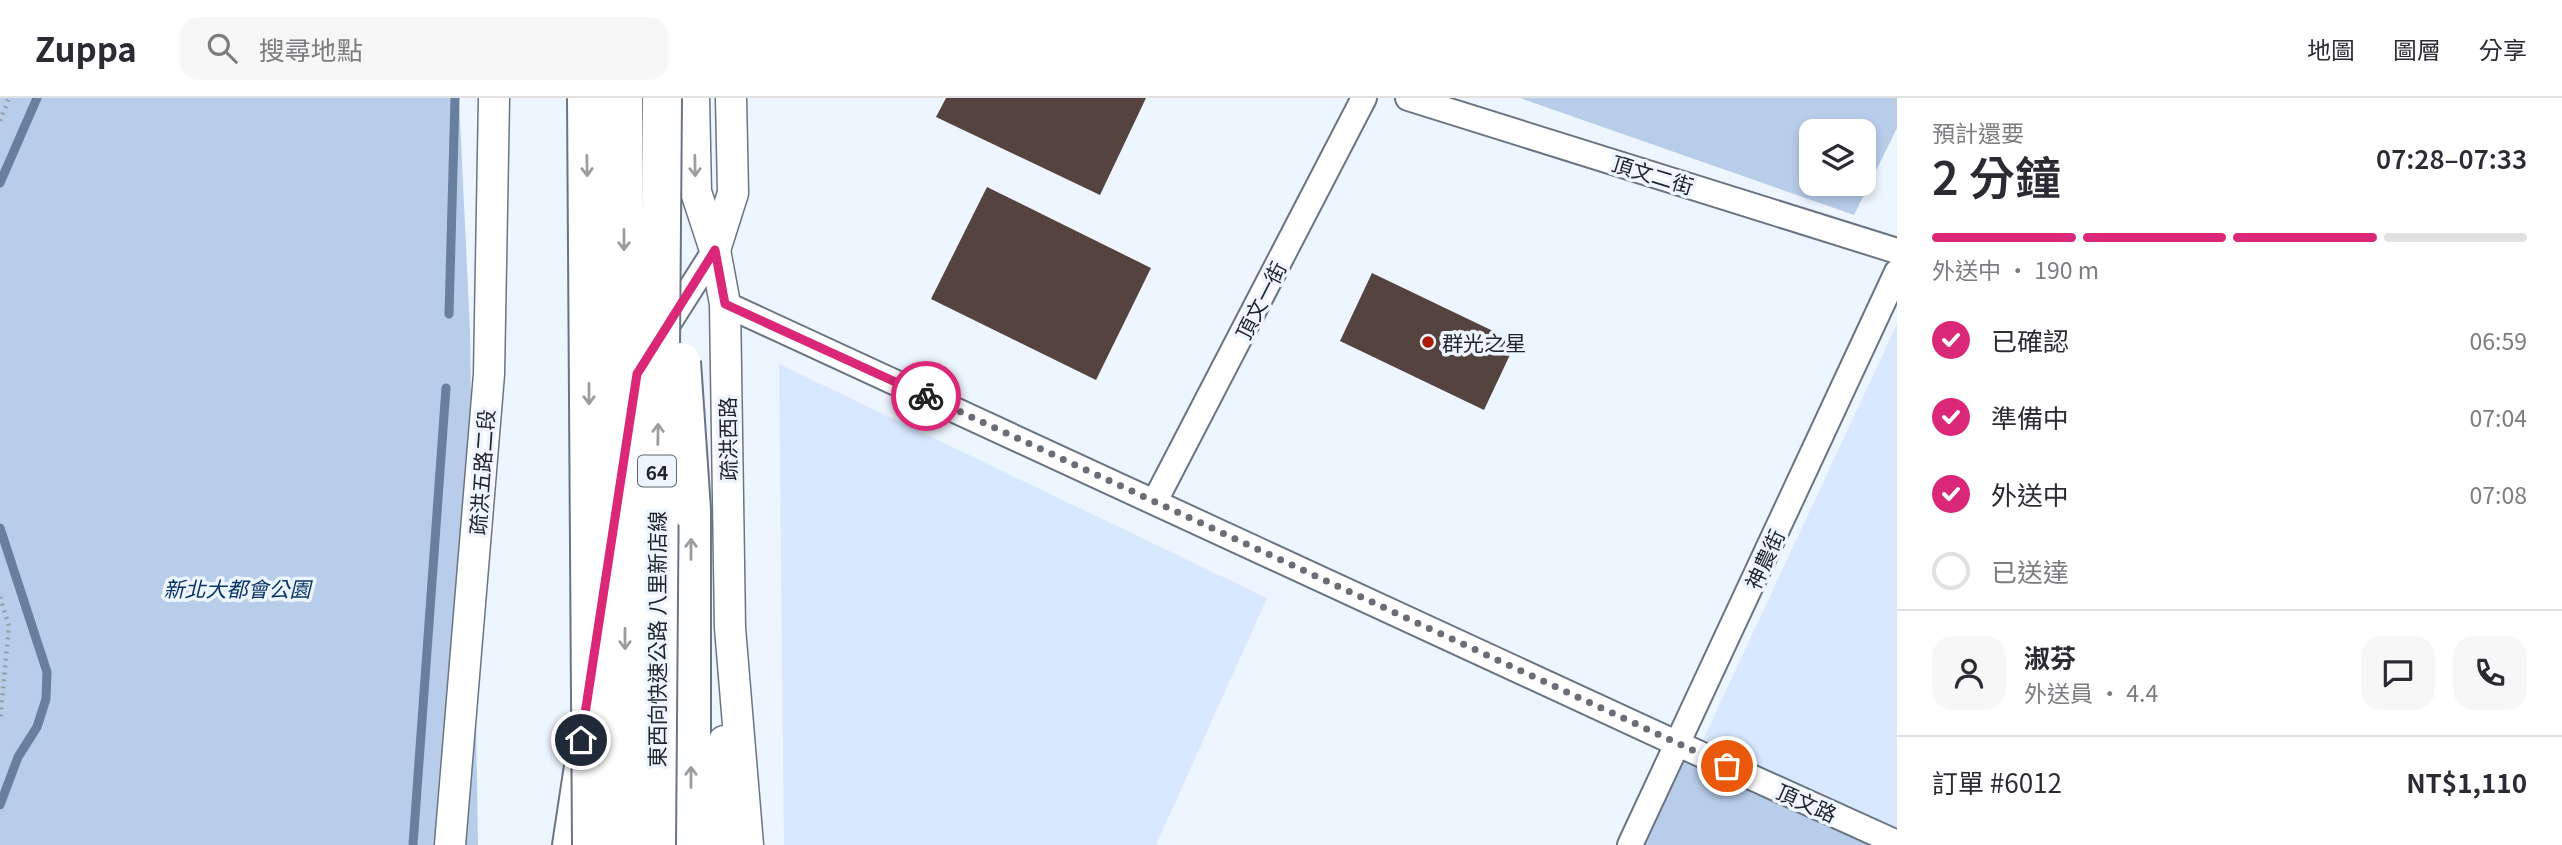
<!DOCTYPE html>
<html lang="zh-TW">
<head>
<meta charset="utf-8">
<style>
  :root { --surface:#fff; --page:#f7f7f7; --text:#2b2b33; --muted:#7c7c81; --line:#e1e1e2; --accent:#db2777 }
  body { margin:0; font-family:Georgia,"Noto Sans TC",serif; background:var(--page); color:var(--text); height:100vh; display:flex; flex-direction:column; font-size:26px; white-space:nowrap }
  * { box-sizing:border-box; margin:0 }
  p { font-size:23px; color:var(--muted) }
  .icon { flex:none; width:38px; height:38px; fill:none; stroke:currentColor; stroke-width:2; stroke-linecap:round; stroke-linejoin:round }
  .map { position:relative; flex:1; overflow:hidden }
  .drawer { display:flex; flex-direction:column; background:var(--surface); width:665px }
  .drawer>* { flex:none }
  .buttons { position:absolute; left:1799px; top:21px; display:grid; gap:14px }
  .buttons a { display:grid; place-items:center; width:77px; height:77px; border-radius:14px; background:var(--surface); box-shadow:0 4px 10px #0003; font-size:35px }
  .pin { position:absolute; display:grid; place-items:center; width:60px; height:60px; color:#fff; margin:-30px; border:4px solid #fff; border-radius:50%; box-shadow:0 2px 7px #0007 }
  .courier { position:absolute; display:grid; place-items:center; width:70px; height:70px; margin:-35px; border:5px solid #db2777; border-radius:50%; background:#fff; color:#222; box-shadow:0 2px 9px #0007 }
  .head em { font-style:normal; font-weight:600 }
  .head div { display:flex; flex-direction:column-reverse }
  .head { display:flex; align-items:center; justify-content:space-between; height:119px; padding:0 35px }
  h1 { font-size:46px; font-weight:600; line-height:52px }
  .bar { display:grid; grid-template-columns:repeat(4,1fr); gap:10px 7px; align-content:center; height:84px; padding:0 35px }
  .bar i { height:9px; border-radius:5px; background:var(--line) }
  .bar .active { background:var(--accent) }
  .bar p { grid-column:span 4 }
  .line { display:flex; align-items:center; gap:18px; padding:0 35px; border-top:2px solid var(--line) }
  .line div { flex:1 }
  .round { display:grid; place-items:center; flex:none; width:74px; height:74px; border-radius:21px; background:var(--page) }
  ol { padding:0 35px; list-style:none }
  li { display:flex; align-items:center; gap:21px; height:77px }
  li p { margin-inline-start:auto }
  li .icon { padding:7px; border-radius:50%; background:var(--accent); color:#fff; stroke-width:4 }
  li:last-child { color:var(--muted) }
  li i { width:38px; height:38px; border:4px solid var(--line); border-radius:50% }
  header { display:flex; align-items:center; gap:42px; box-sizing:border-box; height:98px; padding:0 35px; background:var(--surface); border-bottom:2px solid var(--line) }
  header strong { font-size:33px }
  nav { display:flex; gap:38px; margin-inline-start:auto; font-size:24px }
  .search { width:490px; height:63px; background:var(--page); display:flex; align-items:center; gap:18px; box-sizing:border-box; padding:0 24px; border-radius:21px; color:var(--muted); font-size:26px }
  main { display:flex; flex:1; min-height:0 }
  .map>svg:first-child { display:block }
  .built { fill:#d7e8ff }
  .green { fill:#b8cdea; fill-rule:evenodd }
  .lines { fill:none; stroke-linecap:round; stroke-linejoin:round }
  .stream { stroke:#687f9d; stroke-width:9 }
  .building { fill:#554340 }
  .minor-casing { stroke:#6a7583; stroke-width:28 }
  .tertiary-casing { stroke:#6a7583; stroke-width:33 }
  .trunk-casing { stroke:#6a7583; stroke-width:42 }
  .path { stroke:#999fa7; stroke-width:4.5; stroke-dasharray:2 5; stroke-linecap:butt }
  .minor { stroke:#fff; stroke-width:24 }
  .tertiary { stroke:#fff; stroke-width:30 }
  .trunk { stroke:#fff; stroke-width:38 }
  .trunk-bridge-casing { stroke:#6a7583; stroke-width:42; stroke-linecap:butt }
  .trunk-bridge { stroke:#fff; stroke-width:38 }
  .oneway { stroke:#9c9da0 }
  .done { stroke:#696e76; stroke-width:7; stroke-dasharray:0 12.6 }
  .route { stroke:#db2777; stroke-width:9 }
  .poi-dot { fill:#ab1c05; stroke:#edf5fe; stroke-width:2.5 }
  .labels { text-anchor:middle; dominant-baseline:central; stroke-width:7; stroke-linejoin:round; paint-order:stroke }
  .shield { fill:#edf5fe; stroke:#5f646b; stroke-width:2 }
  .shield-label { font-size:19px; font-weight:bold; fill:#22262c }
  .street-label { font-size:21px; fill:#22262c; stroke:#edf5fe }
  .poi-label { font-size:21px; fill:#22262c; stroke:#edf5fe; text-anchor:start }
  .park-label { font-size:21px; font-style:italic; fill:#093566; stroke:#edf5fe }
</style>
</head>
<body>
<header>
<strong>Zuppa</strong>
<div class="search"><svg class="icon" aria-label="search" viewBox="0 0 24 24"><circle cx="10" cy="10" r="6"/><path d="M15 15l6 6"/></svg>搜尋地點</div>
<nav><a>地圖</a><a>圖層</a><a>分享</a></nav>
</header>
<main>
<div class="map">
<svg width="1897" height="747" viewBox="0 0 1897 747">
  <rect width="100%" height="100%" fill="#edf5fe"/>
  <!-- built -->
  <g class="built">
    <path d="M1897 226V747H1654Z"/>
    <path d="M779 266 1267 500 1156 747H784Z"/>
  </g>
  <!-- green -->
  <g class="green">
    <path d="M0 0H459L470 233 478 747H0Z"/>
    <path d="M1520 0H1897V30L1854 117ZM1811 33H1864V86H1811Z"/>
    <path d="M1684 662 1883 747H1643Z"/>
  </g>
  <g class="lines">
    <!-- stream -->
    <g class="stream">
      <path d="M0 85 37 0"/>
      <path d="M449 216 455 0"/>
      <path d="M0 430 47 574 46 601 37 629 18 659 0 707"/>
      <path d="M413 747 446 290"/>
    </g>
  </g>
  <!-- building -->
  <g class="building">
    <path d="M946 0H1146L1100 97 936 19Z"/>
    <path d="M987 89 1151 170 1096 282 931 201Z"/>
    <path d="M1372 175 1516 244 1484 312 1340 243Z"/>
  </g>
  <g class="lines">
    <defs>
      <g id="minor">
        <path d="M1408 0 1897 153"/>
        <path d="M725 206 1678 646 1897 745"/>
        <path d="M663 234 715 152"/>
        <path d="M1155 403 1364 0"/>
        <path d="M565 747 577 668"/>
        <path d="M1630 747 1897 174"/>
      </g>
      <g id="tertiary">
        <path d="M694 0 696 94 715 152 725 206 730 530 748 747"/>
        <path d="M715 152 733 95 731 0"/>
        <path d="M450 747 489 276 494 0"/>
        <path d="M718 747 724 643"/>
      </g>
      <path id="trunk" d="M691 747V412"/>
    </defs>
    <!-- minor casing -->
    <use href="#minor" class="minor-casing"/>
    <!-- tertiary casing -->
    <use href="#tertiary" class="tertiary-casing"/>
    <!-- trunk casing -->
    <use href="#trunk" class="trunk-casing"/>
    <!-- path -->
    <g class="path">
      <path d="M0 23 9 0"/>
      <path d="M0 499 9 528 0 623"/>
    </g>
    <!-- minor -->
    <use href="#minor" class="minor"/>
    <!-- tertiary -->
    <use href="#tertiary" class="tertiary"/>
    <!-- trunk -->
    <use href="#trunk" class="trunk"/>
    <defs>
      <g id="trunk-bridge">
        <path d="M587 0 592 747"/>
        <path d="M623 0 625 409 624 747"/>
        <path d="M681 264 691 412"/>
        <path d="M656 747 662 0"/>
      </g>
    </defs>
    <!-- trunk-bridge casing -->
    <use href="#trunk-bridge" class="trunk-bridge-casing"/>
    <!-- trunk-bridge -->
    <use href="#trunk-bridge" class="trunk-bridge"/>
  </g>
  <!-- one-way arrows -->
  <defs><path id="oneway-shaft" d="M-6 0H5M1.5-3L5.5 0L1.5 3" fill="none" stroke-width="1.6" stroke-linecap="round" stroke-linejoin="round" transform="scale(1.75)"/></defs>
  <g class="oneway">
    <use href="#oneway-shaft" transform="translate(587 68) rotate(89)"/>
    <use href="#oneway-shaft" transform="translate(695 68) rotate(89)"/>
    <use href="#oneway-shaft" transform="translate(624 142) rotate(90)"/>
    <use href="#oneway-shaft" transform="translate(589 296) rotate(90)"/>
    <use href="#oneway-shaft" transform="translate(658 336) rotate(-89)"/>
    <use href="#oneway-shaft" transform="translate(691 451) rotate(-90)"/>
    <use href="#oneway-shaft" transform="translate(625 541) rotate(90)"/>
    <use href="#oneway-shaft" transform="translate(691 679) rotate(-90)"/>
  </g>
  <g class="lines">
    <!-- done -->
    <path class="done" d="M926 298 1727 668"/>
    <!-- route -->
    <path class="route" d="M581 642 637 276 715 152 725 206 926 298"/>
  </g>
  <!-- markers -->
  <circle class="poi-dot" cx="1428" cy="244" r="7"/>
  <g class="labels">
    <!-- shield labels -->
    <rect class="shield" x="638" y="357.5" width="38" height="31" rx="5"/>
    <g class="shield-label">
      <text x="657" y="373">64</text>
    </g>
    <!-- street labels -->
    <g class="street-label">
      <text transform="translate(1653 76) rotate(17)">頂文二街</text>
      <text transform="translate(1260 202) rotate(-63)">頂文一街</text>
      <text transform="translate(727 341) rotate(-91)">疏洪西路</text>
      <text transform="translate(481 374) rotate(-86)">疏洪五路二段</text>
      <text transform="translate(1764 461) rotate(-65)">神農街</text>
      <text transform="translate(656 541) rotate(-90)">東西向快速公路 八里新店線</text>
      <text transform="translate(1807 704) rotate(24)">頂文路</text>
    </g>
    <!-- poi labels -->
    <g class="poi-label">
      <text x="1442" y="244">群光之星</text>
    </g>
    <!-- park labels -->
    <g class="park-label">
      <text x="237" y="490">新北大都會公園</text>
    </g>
  </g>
</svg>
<div class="buttons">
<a><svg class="icon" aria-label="layers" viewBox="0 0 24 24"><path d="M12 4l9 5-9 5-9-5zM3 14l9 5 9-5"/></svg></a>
</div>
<div class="pin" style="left:1727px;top:668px;background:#ea580c"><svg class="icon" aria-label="bag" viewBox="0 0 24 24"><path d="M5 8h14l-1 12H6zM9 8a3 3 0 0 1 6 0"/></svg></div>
<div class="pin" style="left:581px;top:642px;background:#1f2937"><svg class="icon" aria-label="home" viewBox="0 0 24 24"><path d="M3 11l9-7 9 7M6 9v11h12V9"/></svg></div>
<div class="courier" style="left:926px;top:298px"><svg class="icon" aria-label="bike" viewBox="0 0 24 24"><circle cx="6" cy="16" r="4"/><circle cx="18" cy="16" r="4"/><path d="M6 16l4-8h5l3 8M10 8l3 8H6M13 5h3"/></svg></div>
</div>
<section class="drawer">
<div class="head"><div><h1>2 分鐘</h1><p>預計還要</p></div><em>07:28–07:33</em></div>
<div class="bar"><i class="active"></i><i class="active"></i><i class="active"></i><i></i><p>外送中 · 190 m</p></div>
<ol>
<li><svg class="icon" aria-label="check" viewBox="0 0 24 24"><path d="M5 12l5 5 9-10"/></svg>已確認<p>06:59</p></li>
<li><svg class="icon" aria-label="check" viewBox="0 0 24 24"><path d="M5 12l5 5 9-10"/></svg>準備中<p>07:04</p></li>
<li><svg class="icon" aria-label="check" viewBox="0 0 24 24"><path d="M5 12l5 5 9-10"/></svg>外送中<p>07:08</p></li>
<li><i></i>已送達</li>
</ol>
<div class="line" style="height:126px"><a class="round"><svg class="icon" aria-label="person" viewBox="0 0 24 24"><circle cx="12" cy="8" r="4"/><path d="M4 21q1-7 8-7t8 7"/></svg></a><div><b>淑芬</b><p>外送員 · 4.4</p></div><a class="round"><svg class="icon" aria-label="chat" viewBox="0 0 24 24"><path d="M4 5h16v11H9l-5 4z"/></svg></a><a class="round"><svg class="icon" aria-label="phone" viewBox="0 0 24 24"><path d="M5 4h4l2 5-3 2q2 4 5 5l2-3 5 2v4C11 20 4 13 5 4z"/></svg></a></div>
<div class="line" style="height:91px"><div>訂單 #6012</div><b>NT$1,110</b></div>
</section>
</main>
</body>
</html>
